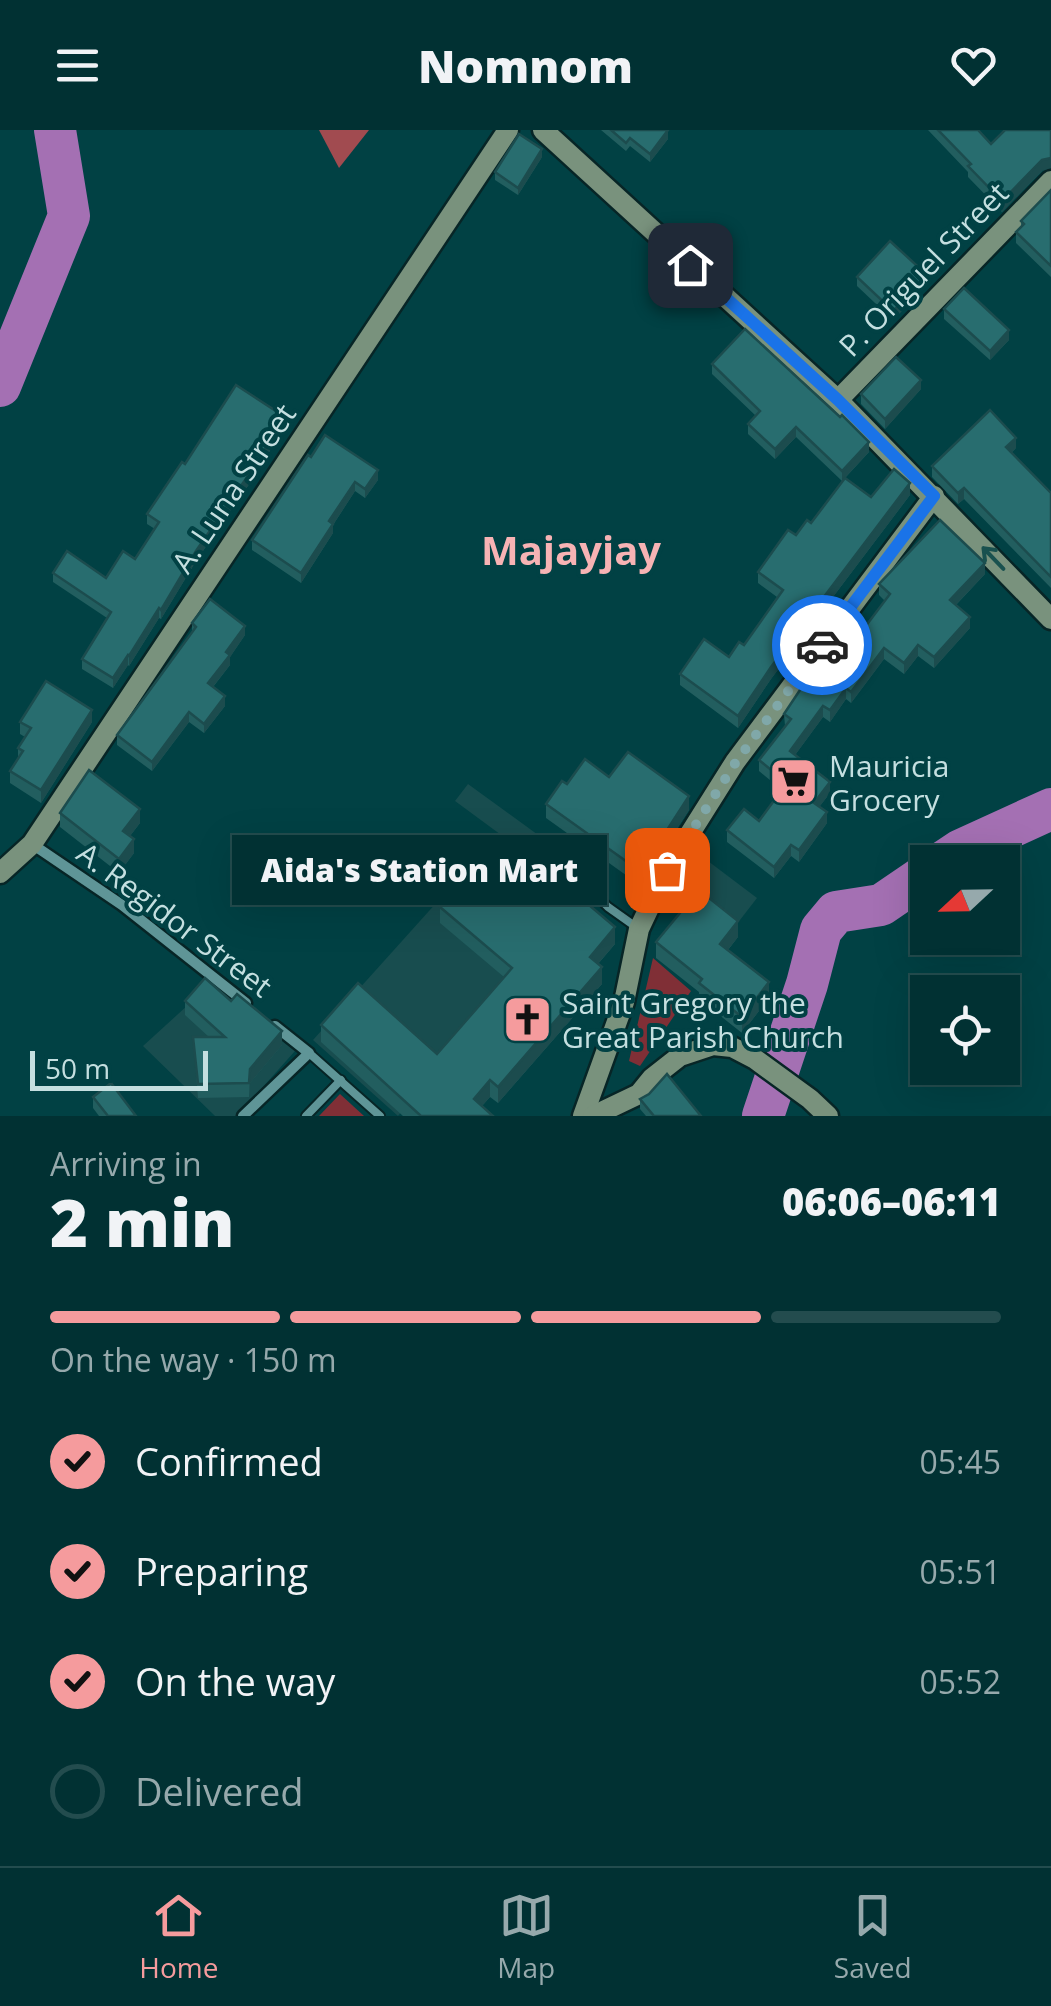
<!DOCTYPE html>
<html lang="en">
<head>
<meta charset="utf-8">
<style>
  :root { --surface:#013133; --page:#0f3d3f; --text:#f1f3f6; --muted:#96a9ac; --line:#234c4e; --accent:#f59b9d }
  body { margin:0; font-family:"Open Sans",sans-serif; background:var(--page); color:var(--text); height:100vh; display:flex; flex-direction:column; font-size:38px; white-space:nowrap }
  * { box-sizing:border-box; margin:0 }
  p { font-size:32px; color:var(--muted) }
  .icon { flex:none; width:55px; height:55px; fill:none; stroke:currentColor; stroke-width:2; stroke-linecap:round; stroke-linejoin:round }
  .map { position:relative; height:986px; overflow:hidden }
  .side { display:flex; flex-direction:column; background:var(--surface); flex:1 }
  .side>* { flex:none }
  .needle { width:65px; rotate:248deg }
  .buttons { position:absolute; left:910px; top:715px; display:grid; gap:20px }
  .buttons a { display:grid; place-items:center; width:110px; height:110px; border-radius:0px; background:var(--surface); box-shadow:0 10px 40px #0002,0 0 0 2px var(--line); font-size:50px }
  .scale { position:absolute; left:30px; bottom:25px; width:178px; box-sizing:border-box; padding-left:10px; border:5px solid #c4dfe0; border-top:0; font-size:28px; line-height:35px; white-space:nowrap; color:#c4dfe0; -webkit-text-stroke:8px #014144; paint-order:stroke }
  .pin { position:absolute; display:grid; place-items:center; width:85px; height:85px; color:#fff; margin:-42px; border-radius:20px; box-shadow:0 5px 15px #0006 }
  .courier { position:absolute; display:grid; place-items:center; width:100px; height:100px; margin:-50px; border:8px solid #1a73e8; border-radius:50%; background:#fff; color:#222; box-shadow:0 2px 12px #0007 }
  .bubble { position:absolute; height:70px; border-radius:0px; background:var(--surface); box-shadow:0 10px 40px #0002,0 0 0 2px var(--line); font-size:32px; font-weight:800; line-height:70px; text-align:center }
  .overview em { font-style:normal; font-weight:800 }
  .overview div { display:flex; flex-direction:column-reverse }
  .overview { display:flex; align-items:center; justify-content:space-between; height:170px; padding:0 50px }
  h1 { font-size:65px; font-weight:800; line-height:75px }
  .bar { display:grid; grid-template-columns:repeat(4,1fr); gap:15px 10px; align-content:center; height:120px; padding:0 50px }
  .bar i { height:12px; border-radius:8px; background:var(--line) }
  .bar .current { background:var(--accent) }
  .bar p { grid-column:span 4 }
  ol { padding:0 50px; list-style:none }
  li { display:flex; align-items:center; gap:30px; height:110px }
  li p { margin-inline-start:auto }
  li .icon { padding:10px; border-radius:50%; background:var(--accent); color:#111; stroke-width:4 }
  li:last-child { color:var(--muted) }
  li i { width:55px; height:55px; border:5px solid var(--line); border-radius:50% }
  header { display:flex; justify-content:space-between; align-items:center; height:130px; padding:0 50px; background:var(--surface); font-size:45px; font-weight:800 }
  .tabs { display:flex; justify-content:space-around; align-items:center; height:140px; border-top:2px solid var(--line); background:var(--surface); font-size:28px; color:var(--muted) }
  .tabs a { display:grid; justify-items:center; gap:5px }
  .tabs .current { color:var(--accent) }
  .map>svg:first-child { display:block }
  .built { fill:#184d4f }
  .green { fill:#802f36 }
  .forest { fill:#a14b50 }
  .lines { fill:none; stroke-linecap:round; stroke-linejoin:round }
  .river { stroke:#a470b3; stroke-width:42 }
  .lane-casing { stroke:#072526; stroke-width:12 }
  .street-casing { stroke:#072526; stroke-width:15 }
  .secondary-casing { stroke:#072526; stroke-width:25 }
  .lane { stroke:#5f9597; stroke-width:8 }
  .street { stroke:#5f9597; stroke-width:10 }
  .secondary { stroke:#79927d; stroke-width:20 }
  .wall { fill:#225e5f }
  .shaded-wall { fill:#1c4c4e }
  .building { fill:#286d6f; stroke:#1c4c4e; stroke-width:2.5 }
  .oneway { stroke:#19514f }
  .done { stroke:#80a8a9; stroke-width:10; stroke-dasharray:0 18 }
  .route { stroke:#1a73e8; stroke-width:12 }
  .labels { text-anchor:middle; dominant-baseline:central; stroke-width:8; stroke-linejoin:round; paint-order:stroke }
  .street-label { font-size:30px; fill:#c4dfe0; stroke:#014144 }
  .poi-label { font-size:30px; fill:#c4dfe0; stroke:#014144; text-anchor:start }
  .district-label { font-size:40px; font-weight:bold; fill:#f7b3b4; stroke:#014144 }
</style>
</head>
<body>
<header><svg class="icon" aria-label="menu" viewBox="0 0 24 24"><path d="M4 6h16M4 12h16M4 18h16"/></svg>Nomnom<svg class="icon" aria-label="heart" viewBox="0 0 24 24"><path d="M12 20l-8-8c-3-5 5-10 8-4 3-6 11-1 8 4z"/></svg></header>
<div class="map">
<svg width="1051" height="986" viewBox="0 0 1051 986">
  <rect width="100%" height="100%" fill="#014144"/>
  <!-- built -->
  <g class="built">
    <path d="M468 654 589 742 576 760 455 671Z"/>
    <path d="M491 712 574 778 398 986 313 910Z"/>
    <path d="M704 728 757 768 733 799 681 759Z"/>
    <path d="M211 854 295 921 237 986H215L143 916Z"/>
  </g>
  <!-- green -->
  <g class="green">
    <path d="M653 828 691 861 640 936 629 931Z"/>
    <path d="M340 964 364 986H319Z"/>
  </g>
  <!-- forest -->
  <path class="forest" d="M319 0H369L339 38Z"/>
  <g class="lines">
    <!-- river -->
    <g class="river">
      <path d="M0 256 69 86 55 0"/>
      <path d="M943 732 961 720 1051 679"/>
      <path d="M763 986 807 854 821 800 836 782 881 775 928 743"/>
    </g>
    <defs>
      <g id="lane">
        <path d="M585 754 608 777 639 799"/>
        <path d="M309 923 380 986"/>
        <path d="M306 986 341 950"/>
      </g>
      <g id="street">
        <path d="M32 714 122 775 246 873"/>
        <path d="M243 986 309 923 275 896"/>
      </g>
      <g id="secondary">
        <path d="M543 0 838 270 1051 489"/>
        <path d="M838 270 1051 51"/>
        <path d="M0 743 32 714 508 0"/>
        <path d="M583 986 624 872 639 799 667 740 735 632 934 366"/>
        <path d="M593 986 639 964 652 948 680 926 713 915 732 917 755 929 810 969 828 986"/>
      </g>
    </defs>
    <!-- lane casing -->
    <use href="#lane" class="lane-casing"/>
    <!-- street casing -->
    <use href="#street" class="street-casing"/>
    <!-- secondary casing -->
    <use href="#secondary" class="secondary-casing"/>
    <!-- lane -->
    <use href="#lane" class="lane"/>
    <!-- street -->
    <use href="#street" class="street"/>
    <!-- secondary -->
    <use href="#secondary" class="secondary"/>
  </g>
  <!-- wall -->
  <g class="wall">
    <path d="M601 0H668V9L650 32 630 16 626 21Z"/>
    <path d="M928 0H978L991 14 1042 41 1002 82 968 47V42Z"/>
    <path d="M542 27 518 65 495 50V42Z"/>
    <path d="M1051 60V147L1016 113V102L1021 97V91Z"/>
    <path d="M857 147 927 155 893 190 857 156Z"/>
    <path d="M944 179 1009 210 990 230 944 189Z"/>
    <path d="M712 234 869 322 845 348 871 367 910 365 771 549 738 598 680 555V544L729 527 744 515 777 467 758 453V442L811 393 842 351 796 307 775 329 748 304V294L756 286 712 244Z"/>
    <path d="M921 259 885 299 861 274V264Z"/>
    <path d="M285 296 252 350 196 431 161 489 159 488 129 536 128 535 113 558 82 539V529L107 488 53 452V443L106 448 135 429 155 399 147 394V384L185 334Z"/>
    <path d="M1016 318 1011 323 1051 363V458L964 369 958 374 932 347V336Z"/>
    <path d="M311 327 378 350 365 368 355 361 333 395V403L301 453 252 420V410Z"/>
    <path d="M985 444 956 475 970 498 934 538 918 526 904 544 884 529 851 573 846 569 830 592 823 587 795 625 830 663 819 677 827 693 799 732 791 726 774 748 727 712V700L759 691 782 660 759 641V630L785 596 784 584 825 541 841 520 839 518V507L862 501 885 471 879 465V454Z"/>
    <path d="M192 493 245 505 230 527V535L213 557 225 576 204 603 189 592 152 641 117 615V605L192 502Z"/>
    <path d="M20 592H92L41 673 10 653V641L18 628V618L25 607 20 604Z"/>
    <path d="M609 647 689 680 658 728 655 726 637 753 546 688V674L567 654Z"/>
    <path d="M60 683 140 693 130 706 134 723 119 743 60 697Z"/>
    <path d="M473 749 566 775 615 814 598 834 602 854 498 973 490 967 482 976 493 986H403L321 912V895L437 924 504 847 440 793V777Z"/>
    <path d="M738 807 728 820 769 868 742 903 699 869V862L656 828V812Z"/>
    <path d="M185 871 282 915 250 953 249 967 198 968 193 907H209L185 885Z"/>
    <path d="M649 964 701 986H646L640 979V969Z"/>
    <path d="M93 967 136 986H99L93 978Z"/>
  </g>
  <!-- shaded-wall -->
  <g class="shaded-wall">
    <path d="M668 0V9L650 32V24Z"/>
    <path d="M542 19V27L518 65V58Z"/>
    <path d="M1051 28V38L1042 41 1002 82V71L1042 30Z"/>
    <path d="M927 145V155L893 190V181Z"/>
    <path d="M1009 200V210L990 230V221Z"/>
    <path d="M921 250V259L885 299V289Z"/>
    <path d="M285 287V296L252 350 196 431 161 489V480L196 421Z"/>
    <path d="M796 297V307L775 329V319Z"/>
    <path d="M1016 308V318L1006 328V317Z"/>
    <path d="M869 312V322L842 351V341Z"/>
    <path d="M378 340V350L365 368V359Z"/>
    <path d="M355 352V361L333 395V403L301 453V443L329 391Z"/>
    <path d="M910 353V365L771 549 738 598V586L771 537Z"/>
    <path d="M964 358V369L958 374V363Z"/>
    <path d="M985 433V444L950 481V470Z"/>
    <path d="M159 478V488L129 536V526Z"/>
    <path d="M970 487V498L934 538V527Z"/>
    <path d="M245 496V505L230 527V535L208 563V553L226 522Z"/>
    <path d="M918 515V526L904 544V533Z"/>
    <path d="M884 518V529L851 573V562Z"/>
    <path d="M128 525V535L113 558V548Z"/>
    <path d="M846 558V569L830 592V580Z"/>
    <path d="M225 566V576L204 603V594Z"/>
    <path d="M823 576V587L790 632V621Z"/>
    <path d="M92 580V592L41 673V660Z"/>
    <path d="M189 582V592L152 641V632Z"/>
    <path d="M830 652V663L814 684V673Z"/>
    <path d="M689 666V680L658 728V714Z"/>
    <path d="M140 679V693L123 715V701Z"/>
    <path d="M827 682V693L799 732V720Z"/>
    <path d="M134 709V723L119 743V729Z"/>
    <path d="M655 712V726L637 753V739Z"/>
    <path d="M791 715V726L774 748V737Z"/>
    <path d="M738 791V807L720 830V814Z"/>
    <path d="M615 797V814L590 843V827Z"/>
    <path d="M602 837V854L498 973V957Z"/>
    <path d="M769 852V868L742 903V887Z"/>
    <path d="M282 901V915L250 953 249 967 250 939Z"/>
    <path d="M490 950V967L474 985V969Z"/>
  </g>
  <!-- building -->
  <g class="building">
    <path d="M611 0H668L650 24 630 8 626 13Z"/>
    <path d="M938 0H978L991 14 1005 0H1051V28L1042 30 1002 71 968 36 971 34Z"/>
    <path d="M519 4 542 19 518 58 495 42Z"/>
    <path d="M1051 60V136L1016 102 1024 94 1021 91Z"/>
    <path d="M890 111 927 145 893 181 857 147Z"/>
    <path d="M964 158 1009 200 990 221 944 179Z"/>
    <path d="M745 199 840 287 842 285 869 312 842 341 796 297 775 319 748 294 760 281 712 234Z"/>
    <path d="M896 227 921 250 885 289 861 264Z"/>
    <path d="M236 255 285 287 252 340 196 421 161 480 159 478 129 526 128 525 113 548 82 529 111 482 53 443 67 421 106 448 123 421 135 429 159 392 147 384 182 332 185 334Z"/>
    <path d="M990 280 1016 308 1006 317 1051 363V447L964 358 958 363 932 336Z"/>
    <path d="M325 305 378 340 365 359 355 352 329 391 333 394 301 443 252 410 308 325 311 327Z"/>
    <path d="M894 339 910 353 771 537 738 586 680 544 704 509 729 527 739 512 744 515 783 460 758 442 788 400 796 405 807 390 811 393 845 348 871 367Z"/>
    <path d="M940 390 985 433 950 470 970 487 934 527 918 515 904 533 884 518 851 562 846 558 830 580 823 576 790 621 830 652 814 673 827 682 799 720 791 715 774 737 727 700 744 679 759 691 787 653 759 630 791 589 784 584 816 536 825 541 847 513 839 507 851 492 862 501 890 464 879 454Z"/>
    <path d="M210 469 245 496 226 522 230 525 208 553 225 566 204 594 189 582 152 632 117 605 196 497 192 493Z"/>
    <path d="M46 551 92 580 41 660 10 641 23 621 18 618 31 598 20 592Z"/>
    <path d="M628 622 689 666 658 714 655 712 637 739 546 674 562 651 567 654 585 629 609 647Z"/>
    <path d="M89 640 140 679 123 701 134 709 119 729 60 683Z"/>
    <path d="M501 718 566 775 576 764 615 797 590 827 602 837 498 957 490 950 474 969 493 986H421L321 895 358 853 437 924 512 838 440 777 468 744 473 749Z"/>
    <path d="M699 760 738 791 720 814 769 852 742 887 699 853 702 849 656 812Z"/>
    <path d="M205 848 231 871 237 864 282 901 250 939 249 953 198 954 193 907H225L185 871Z"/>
    <path d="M667 944 701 986H654L640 969 649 964Z"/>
    <path d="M111 953 136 986H108L93 967Z"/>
  </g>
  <!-- one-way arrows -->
  <defs><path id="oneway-shaft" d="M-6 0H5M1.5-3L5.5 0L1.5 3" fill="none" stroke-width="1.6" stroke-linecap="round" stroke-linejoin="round" transform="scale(2.5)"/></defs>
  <use class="oneway" href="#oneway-shaft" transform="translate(993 428) rotate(-134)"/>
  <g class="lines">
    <!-- done -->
    <path class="done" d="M667 740 736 632 822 515"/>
    <!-- route -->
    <path class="route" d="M690 135 838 270 934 366 822 515"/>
  </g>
  <!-- icons -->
  <defs>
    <symbol id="supermarket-square" viewBox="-11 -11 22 22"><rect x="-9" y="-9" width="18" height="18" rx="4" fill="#f59b9d" stroke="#014144"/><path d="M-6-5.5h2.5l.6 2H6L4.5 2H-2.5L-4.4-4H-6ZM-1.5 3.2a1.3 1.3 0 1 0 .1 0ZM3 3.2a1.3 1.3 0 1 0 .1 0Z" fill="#111"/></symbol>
    <symbol id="church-square" viewBox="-11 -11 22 22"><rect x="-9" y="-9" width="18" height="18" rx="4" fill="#f59b9d" stroke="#014144"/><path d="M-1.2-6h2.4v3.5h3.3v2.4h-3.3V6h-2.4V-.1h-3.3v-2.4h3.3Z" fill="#111"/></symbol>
  </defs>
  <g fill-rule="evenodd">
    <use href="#supermarket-square" x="766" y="624" width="55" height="55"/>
    <use href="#church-square" x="500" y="862" width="55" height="55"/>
  </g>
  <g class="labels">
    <!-- street labels -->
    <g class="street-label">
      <text transform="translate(923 139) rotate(-46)">P. Origuel Street</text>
      <text transform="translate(233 358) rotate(-56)">A. Luna Street</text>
      <text transform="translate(175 789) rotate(37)">A. Regidor Street</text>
    </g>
    <!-- poi labels -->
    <g class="poi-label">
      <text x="829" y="635">Mauricia<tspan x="829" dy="34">Grocery</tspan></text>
      <text x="562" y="872">Saint Gregory the<tspan x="562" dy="34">Great Parish Church</tspan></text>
    </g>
    <!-- district labels -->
    <g class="district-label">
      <text x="571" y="419">Majayjay</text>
    </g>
  </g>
</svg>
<div class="buttons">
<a><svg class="needle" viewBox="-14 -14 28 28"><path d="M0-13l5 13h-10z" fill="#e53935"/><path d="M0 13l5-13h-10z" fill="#96a9ac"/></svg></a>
<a><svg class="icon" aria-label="locate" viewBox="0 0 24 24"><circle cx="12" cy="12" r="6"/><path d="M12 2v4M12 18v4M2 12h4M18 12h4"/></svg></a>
</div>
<div class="scale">50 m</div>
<div class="pin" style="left:667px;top:740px;background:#ea580c"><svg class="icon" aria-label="bag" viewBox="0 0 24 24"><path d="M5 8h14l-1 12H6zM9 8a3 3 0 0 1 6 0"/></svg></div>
<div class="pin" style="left:690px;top:135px;background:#1f2937"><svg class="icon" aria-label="home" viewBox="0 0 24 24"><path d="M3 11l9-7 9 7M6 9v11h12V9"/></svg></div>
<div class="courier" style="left:822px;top:515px"><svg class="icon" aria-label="car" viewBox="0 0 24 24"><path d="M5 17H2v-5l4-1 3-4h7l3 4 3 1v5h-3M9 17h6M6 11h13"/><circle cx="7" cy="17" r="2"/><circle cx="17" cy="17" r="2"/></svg></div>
<div class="bubble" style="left:232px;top:705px;width:375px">Aida's Station Mart</div>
</div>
<section class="side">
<div class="overview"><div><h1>2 min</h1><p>Arriving in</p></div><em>06:06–06:11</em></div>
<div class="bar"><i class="current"></i><i class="current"></i><i class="current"></i><i></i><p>On the way · 150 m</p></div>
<ol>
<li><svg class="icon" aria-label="check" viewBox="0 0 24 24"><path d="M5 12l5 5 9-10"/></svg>Confirmed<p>05:45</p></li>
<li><svg class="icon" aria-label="check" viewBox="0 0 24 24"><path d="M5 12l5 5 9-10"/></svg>Preparing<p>05:51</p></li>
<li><svg class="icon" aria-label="check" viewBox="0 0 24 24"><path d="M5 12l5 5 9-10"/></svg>On the way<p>05:52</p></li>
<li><i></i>Delivered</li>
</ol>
</section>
<nav class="tabs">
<a class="current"><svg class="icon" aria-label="home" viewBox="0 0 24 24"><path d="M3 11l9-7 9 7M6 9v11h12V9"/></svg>Home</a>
<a><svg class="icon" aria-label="map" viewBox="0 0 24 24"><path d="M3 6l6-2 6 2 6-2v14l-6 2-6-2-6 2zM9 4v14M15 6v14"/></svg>Map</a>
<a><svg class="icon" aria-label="saved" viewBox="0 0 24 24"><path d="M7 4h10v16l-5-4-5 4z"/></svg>Saved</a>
</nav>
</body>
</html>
